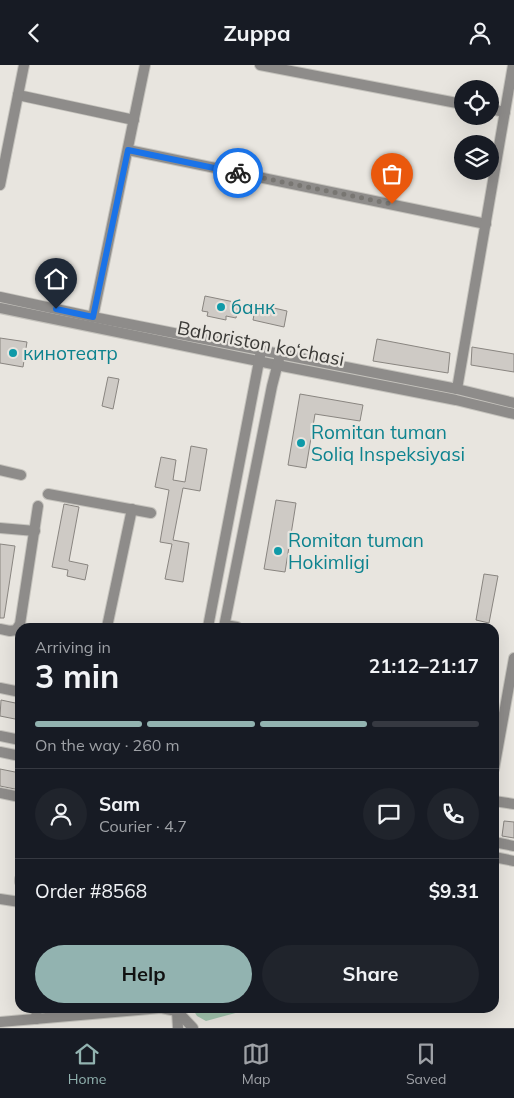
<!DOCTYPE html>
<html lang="en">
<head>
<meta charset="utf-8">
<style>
  :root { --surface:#171b24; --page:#20242c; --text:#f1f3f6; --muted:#9ea1a6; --line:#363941; --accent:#92b3b0 }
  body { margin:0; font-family:Mulish,sans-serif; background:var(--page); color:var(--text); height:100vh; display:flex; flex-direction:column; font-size:19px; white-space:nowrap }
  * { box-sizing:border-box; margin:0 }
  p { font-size:16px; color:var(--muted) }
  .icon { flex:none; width:28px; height:28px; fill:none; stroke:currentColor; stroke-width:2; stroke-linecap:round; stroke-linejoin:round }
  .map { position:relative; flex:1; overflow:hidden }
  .side { position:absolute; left:15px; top:558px; width:484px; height:390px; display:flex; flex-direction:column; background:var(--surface); border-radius:15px; box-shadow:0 5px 20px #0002 }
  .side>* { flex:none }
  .buttons { position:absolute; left:454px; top:15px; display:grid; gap:10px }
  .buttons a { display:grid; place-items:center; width:45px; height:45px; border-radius:50%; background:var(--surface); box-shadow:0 5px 20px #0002; font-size:25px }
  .pin { position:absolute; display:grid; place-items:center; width:42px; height:42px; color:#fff; margin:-51px -21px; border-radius:50% 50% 50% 0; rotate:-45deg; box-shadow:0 0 5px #0007 }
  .pin .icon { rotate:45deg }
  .courier { position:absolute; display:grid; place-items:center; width:50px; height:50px; margin:-25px; border:4px solid #1a73e8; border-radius:50%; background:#fff; color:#222; box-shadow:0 1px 6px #0007 }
  .head em { font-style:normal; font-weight:700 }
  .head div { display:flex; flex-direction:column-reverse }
  .head { display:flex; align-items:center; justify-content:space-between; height:85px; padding:0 20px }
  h1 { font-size:32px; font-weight:700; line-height:38px }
  .bar { display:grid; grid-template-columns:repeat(4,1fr); gap:8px 5px; align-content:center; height:60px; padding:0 20px }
  .bar i { height:6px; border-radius:4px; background:var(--line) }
  .bar .selected { background:var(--accent) }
  .bar p { grid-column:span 4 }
  .line { display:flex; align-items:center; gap:12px; padding:0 20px; border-top:1px solid var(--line) }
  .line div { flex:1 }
  .round { display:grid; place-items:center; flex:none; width:52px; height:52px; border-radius:26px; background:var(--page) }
  .action { display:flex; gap:10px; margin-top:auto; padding:10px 20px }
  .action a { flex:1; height:58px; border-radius:30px; background:var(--accent); color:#111; font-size:20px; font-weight:700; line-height:58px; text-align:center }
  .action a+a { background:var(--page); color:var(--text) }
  header { display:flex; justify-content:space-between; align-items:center; height:65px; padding:0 20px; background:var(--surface); font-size:22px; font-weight:700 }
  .dock { display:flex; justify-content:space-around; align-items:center; height:70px; border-top:1px solid var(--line); background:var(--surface); font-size:14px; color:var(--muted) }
  .dock a { display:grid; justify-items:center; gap:2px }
  .dock .selected { color:var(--accent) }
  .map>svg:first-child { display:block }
  .green { fill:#a2c4ad }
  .building { fill:#cecac5; stroke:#898580 }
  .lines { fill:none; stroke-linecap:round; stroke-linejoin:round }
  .minor-casing { stroke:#c5c3bd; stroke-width:12 }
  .minor { stroke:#8e8c8a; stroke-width:10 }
  .done { stroke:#787672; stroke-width:5; stroke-dasharray:0 9 }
  .route { stroke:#1a73e8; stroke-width:6 }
  .culture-dot { fill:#0f9aa8; stroke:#e8e5df; stroke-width:2 }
  .labels { text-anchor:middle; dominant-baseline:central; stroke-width:4.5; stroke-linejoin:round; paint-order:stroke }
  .culture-label { font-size:19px; fill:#0d838f; stroke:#e8e5df; text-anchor:start }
  .street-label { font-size:19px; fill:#3b3a37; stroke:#e8e5df }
</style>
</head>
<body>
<header><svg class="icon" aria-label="back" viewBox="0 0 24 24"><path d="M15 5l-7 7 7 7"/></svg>Zuppa<svg class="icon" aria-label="person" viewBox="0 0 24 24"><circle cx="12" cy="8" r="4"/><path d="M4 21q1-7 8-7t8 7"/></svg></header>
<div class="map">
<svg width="514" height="963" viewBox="0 0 514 963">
  <rect width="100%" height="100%" fill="#e8e5df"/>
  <!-- green -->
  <path class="green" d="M192 943H254L206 956 197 951Z"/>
  <!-- building -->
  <g class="building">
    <path d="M205 231 239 238 236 253 226 251V255L207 251 208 247 202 246Z"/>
    <path d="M256 239 287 246 284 262 253 255Z"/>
    <path d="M0 273 27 277 23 302 0 298Z"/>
    <path d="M377 274 450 288 448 308 373 296Z"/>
    <path d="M472 282 514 289V307L471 300Z"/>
    <path d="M108 312 119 314 113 344 102 341Z"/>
    <path d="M300 329 363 340 360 356 315 349 306 403 288 400Z"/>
    <path d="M191 381 207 384 200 426 183 423 173 475 189 478 183 517 165 514 172 479 160 477 169 425 155 422 161 392 176 395 173 415 185 417Z"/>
    <path d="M276 435 296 438 285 507 264 504Z"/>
    <path d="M64 439 79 442 69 496 88 500 85 515 67 511 68 505 52 502Z"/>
    <path d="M0 479 15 481 4 553H0Z"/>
    <path d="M484 509 498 511 489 558 476 555Z"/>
    <path d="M1 635 20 639V655L0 651Z"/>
    <path d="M0 704 20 708V725L0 721Z"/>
    <path d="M504 756 514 757V773L502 771Z"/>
  </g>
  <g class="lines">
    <defs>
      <g id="minor">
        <path d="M260 0 462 39"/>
        <path d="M18 30 134 55"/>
        <path d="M490 44 505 47"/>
        <path d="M128 85 486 159"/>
        <path d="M0 120 24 0"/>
        <path d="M0 232 93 252 457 324 514 338"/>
        <path d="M0 243 277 300 456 335 514 349"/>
        <path d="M93 252 145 0"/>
        <path d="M457 324 513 0"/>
        <path d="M0 405 21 410"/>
        <path d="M48 429 151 448"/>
        <path d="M0 463 35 466"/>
        <path d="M225 560 237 562"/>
        <path d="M107 562 132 444"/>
        <path d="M208 562 260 291"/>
        <path d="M224 562 272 321 279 294"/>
        <path d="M0 564 10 566 16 565 20 559 38 441"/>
        <path d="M0 623 20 627"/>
        <path d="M0 671 20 675"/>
        <path d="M0 687 20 691"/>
        <path d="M494 704 514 593"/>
        <path d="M0 728 20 732"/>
        <path d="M494 736 514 739"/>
        <path d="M494 777 514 781"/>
        <path d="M494 792 514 796"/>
        <path d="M20 817V814"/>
        <path d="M0 834 20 837"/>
        <path d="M177 946 178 963"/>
        <path d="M36 954 37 942"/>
        <path d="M0 957 161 943 177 946 193 963"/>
      </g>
    </defs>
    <!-- minor casing -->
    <use href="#minor" class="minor-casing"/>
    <!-- minor -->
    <use href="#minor" class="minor"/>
  </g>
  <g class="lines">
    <!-- done -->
    <path class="done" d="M238 108 392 139"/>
    <!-- route -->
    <path class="route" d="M56 244 93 252 128 85 238 108"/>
  </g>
  <!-- markers -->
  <g class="culture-dot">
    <circle cx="221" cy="242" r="5"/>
    <circle cx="13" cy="288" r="5"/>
    <circle cx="301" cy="378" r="5"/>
    <circle cx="278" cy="486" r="5"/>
  </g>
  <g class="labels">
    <!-- culture labels -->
    <g class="culture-label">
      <text x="231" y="242">банк</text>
      <text x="23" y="288">кинотеатр</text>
      <text x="311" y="367">Romitan tuman<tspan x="311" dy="22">Soliq Inspeksiyasi</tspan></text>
      <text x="288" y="475">Romitan tuman<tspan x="288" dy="22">Hokimligi</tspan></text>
    </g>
    <!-- street labels -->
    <g class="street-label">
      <text transform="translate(261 278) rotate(11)">Bahoriston ko‘chasi</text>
    </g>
  </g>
</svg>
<div class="buttons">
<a><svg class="icon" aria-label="locate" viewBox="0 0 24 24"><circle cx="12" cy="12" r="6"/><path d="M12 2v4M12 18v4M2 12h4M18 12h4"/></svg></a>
<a><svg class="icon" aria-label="layers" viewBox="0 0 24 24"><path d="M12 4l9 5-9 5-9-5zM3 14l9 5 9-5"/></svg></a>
</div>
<div class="pin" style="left:392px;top:139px;background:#ea580c"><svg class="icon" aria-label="bag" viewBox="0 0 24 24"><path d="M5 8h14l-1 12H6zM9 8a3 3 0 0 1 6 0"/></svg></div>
<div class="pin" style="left:56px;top:244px;background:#1f2937"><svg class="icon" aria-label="home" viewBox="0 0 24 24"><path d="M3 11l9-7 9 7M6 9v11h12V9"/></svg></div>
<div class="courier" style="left:238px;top:108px"><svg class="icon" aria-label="bike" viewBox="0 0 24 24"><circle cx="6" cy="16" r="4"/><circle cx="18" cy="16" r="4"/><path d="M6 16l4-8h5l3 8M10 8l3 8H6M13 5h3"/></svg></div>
<section class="side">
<div class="head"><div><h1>3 min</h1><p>Arriving in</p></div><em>21:12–21:17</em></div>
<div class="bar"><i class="selected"></i><i class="selected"></i><i class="selected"></i><i></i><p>On the way · 260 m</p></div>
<div class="line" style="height:90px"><a class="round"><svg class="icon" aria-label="person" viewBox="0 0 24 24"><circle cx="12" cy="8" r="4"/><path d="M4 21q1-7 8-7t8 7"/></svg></a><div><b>Sam</b><p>Courier · 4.7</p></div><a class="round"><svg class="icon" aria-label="chat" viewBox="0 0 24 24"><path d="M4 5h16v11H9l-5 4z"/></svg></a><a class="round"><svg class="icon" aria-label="phone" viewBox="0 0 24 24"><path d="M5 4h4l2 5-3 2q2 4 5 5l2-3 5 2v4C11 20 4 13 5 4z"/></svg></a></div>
<div class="line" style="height:65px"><div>Order #8568</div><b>$9.31</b></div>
<div class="action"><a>Help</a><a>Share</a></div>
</section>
</div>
<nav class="dock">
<a class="selected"><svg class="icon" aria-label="home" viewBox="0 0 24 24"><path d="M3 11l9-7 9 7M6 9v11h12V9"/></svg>Home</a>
<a><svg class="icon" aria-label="map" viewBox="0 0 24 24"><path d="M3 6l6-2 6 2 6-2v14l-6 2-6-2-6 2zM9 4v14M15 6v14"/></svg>Map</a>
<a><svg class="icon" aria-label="saved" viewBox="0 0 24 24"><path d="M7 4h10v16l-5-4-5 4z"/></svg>Saved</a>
</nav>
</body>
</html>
